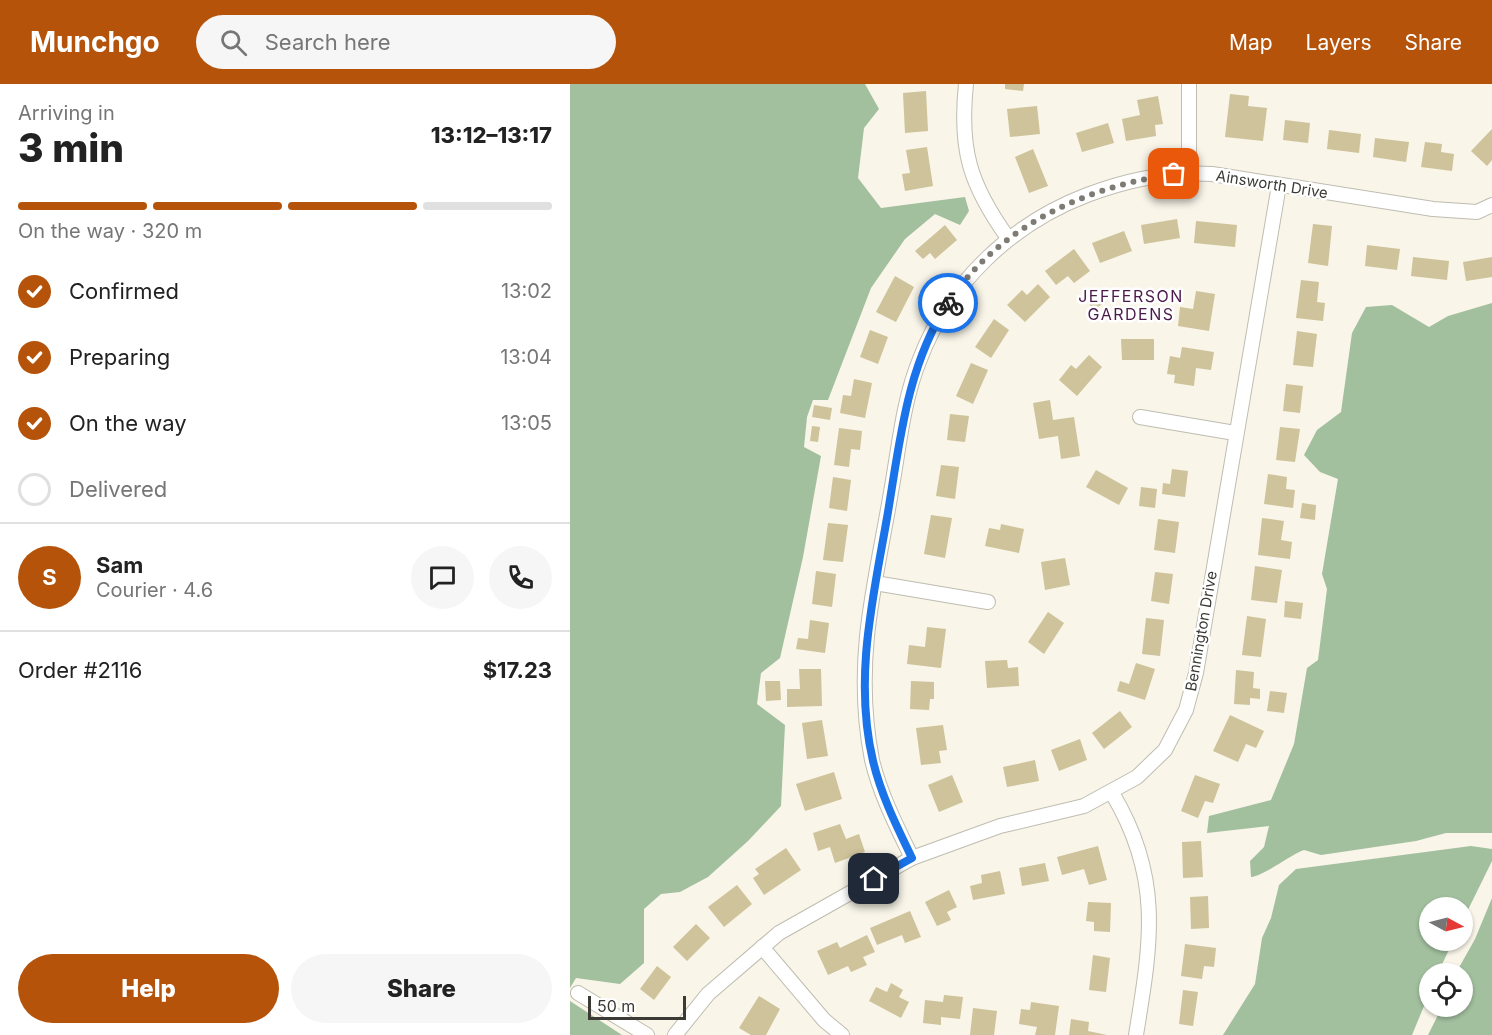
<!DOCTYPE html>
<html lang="en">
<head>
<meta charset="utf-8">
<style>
  :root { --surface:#fff; --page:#f6f6f6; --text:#222; --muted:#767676; --line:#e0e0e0; --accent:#b45309 }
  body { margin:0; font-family:Inter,sans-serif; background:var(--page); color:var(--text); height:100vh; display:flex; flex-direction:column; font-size:22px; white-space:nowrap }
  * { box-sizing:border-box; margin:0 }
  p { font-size:20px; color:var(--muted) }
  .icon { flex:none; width:33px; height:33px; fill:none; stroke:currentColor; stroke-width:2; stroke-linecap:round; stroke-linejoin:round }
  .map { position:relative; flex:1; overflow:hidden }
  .panel { display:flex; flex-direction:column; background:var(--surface); width:570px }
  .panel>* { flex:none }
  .needle { width:39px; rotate:97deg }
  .buttons { position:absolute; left:849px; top:813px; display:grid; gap:12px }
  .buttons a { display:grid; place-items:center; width:54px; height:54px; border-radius:50%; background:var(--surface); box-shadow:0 2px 4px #0004; font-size:30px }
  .scale { position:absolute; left:18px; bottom:15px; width:98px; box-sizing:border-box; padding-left:6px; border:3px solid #3b3a35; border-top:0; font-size:16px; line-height:21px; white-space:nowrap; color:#3b3a35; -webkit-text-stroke:4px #fff; paint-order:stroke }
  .pin { position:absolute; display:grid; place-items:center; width:51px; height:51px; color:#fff; margin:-26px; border-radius:12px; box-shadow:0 3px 9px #0006 }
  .courier { position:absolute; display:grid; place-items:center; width:60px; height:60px; margin:-30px; border:4px solid #1a73e8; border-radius:50%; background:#fff; color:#222; box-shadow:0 2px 8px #0007 }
  .overview em { font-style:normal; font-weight:800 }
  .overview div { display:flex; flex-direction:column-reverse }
  .overview { display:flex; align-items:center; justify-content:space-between; height:102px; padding:0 18px }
  h1 { font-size:39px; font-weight:800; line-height:45px }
  .bar { display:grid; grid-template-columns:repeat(4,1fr); gap:9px 6px; align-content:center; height:72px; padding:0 18px }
  .bar i { height:8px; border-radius:4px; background:var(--line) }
  .bar .current { background:var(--accent) }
  .bar p { grid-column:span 4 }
  .line { display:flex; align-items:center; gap:15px; padding:0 18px; border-top:2px solid var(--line) }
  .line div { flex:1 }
  .round { display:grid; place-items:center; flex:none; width:63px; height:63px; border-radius:32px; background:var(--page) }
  ol { padding:0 18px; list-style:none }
  li { display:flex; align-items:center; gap:18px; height:66px }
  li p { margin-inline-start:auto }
  li .icon { padding:6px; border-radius:50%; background:var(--accent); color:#fff; stroke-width:4 }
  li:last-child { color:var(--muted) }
  li i { width:33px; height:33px; border:3px solid var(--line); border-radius:50% }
  .button { display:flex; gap:12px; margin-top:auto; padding:12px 18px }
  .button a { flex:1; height:69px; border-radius:36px; background:var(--accent); color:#fff; font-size:24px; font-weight:800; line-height:69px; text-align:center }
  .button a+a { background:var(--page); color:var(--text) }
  header { display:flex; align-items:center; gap:36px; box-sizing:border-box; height:84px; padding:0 30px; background:var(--accent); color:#fff }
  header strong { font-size:28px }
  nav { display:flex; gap:33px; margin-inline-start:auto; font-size:21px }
  .search { width:420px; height:54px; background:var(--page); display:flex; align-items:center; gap:15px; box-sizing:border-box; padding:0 21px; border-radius:33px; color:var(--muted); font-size:22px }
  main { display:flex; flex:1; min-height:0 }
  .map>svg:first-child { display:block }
  .forest { fill:#a2bf9e }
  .building { fill:#cec39a }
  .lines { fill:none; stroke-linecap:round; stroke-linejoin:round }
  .minor-casing { stroke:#bfbcb0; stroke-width:16 }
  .minor { stroke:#fff; stroke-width:14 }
  .done { stroke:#7e7b74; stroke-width:6; stroke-dasharray:0 10.8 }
  .route { stroke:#1a73e8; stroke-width:8 }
  .labels { text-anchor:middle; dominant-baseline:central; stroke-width:5; stroke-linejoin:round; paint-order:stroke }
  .street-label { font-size:15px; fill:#3b3a35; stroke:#fff }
  .neighbourhood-label { font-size:16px; letter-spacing:1.5px; fill:#4a1a4b; stroke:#fff }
</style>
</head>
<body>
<header>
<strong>Munchgo</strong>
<div class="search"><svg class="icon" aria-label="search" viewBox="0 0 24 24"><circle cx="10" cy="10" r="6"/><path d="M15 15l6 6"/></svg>Search here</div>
<nav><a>Map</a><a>Layers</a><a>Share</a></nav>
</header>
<main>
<section class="panel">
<div class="overview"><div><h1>3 min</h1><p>Arriving in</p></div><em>13:12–13:17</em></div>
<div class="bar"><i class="current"></i><i class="current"></i><i class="current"></i><i></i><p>On the way · 320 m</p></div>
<ol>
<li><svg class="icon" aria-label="check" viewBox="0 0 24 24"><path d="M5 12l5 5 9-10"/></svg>Confirmed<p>13:02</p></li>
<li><svg class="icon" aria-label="check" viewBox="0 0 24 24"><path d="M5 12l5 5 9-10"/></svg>Preparing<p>13:04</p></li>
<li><svg class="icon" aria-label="check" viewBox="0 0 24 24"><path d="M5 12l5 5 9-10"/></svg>On the way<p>13:05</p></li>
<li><i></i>Delivered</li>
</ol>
<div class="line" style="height:108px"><b class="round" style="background:var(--accent);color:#fff">S</b><div><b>Sam</b><p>Courier · 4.6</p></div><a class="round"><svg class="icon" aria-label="chat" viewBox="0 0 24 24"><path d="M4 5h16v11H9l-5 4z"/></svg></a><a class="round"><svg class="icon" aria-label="phone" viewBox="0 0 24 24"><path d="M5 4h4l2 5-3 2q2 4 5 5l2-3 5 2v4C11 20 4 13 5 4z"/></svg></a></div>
<div class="line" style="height:78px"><div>Order #2116</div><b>$17.23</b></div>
<div class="button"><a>Help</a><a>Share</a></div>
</section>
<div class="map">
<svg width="922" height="951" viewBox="0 0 922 951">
  <rect width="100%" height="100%" fill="#f9f5e9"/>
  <!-- forest -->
  <g class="forest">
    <path d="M0 0H295L309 25 294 44 288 94 311 124 395 113 399 127 390 141 365 130 335 155 301 204 258 316H243L237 333 234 363 251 372 233 473 210 574 191 589 187 620 215 641 211 722 178 757 138 793 110 808 91 810 74 825V879L50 900 6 894 0 904Z"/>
    <path d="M922 219V749H876L846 757 751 771 734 766C718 772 694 792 681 793L680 777 694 763 699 742 637 749 639 732 701 716 724 660 737 584 748 576 757 505 752 490 768 395 750 388 734 371 747 346 771 328 782 249 796 223 822 221 859 243 878 232Z"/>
    <path d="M901 762 922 765V777L893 836 892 824H860V856L883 857 868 889 860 890 859 910 842 951H653L685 900 692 854 701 834 709 801 726 785Z"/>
    <path d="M922 814V951H858L872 923 892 922V890L886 889 905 855Z"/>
    <path d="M0 917 52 951H0Z"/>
  </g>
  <!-- building -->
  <g class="building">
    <path d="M435 0H454L453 7 435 5Z"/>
    <path d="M356 7 358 47 335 49 333 9Z"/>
    <path d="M660 10 679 12 678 22 697 24 693 57 655 53Z"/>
    <path d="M588 12 593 40 585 41 586 52 556 57 552 35 570 31 567 16Z"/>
    <path d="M467 22 470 50 440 53 437 25Z"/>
    <path d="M715 36 740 39 738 59 713 56Z"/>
    <path d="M538 39 544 59 512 68 506 49Z"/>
    <path d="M922 45V76L917 82 901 67Z"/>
    <path d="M759 46 791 50 789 69 757 65Z"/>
    <path d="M805 54 839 58 836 78 803 73Z"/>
    <path d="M855 58 872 60 871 68 884 70 882 87 851 83Z"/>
    <path d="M357 63 363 102 335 107 332 90 340 89 336 66Z"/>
    <path d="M463 65 478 102 459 109 445 73Z"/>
    <path d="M607 135 610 154 574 160 571 141Z"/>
    <path d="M626 137 667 141 665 163 624 159Z"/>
    <path d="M743 140 762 142 758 182 738 179Z"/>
    <path d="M375 141 387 156 365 175 360 169 353 175 345 167Z"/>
    <path d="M554 147 562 167 530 179 522 159Z"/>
    <path d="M797 161 830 165 827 186 795 182Z"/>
    <path d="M504 165 520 187 504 199 498 192 486 201 475 187Z"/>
    <path d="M843 173 879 177 877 196 841 192Z"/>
    <path d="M922 173V193L896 197 893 178Z"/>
    <path d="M325 192 344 203 326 238 306 228Z"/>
    <path d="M731 196 749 198 747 218 755 219 753 237 726 234Z"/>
    <path d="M468 200 480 213 455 238 437 221 452 206 457 211Z"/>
    <path d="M527 204 536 218 523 226 514 212Z"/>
    <path d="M626 207 645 210 639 247 608 242 610 223 623 225Z"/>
    <path d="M424 235 439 246 421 274 405 263Z"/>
    <path d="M300 246 318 253 308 280 290 273Z"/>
    <path d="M727 247 747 250 743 283 723 281Z"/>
    <path d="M551 255H584V276H552Z"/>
    <path d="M612 263 644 268 641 286 626 284 624 302 604 299 605 291 597 290 600 272 610 274Z"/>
    <path d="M519 271 532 283 507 312 489 296 501 281 506 285Z"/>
    <path d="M401 279 418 286 403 320 386 312Z"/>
    <path d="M284 295 302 299 295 334 270 329 273 311 281 312Z"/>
    <path d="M716 300 733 302 730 329 713 327Z"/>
    <path d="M480 316 483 336 504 333 510 372 491 375 488 352 469 355 463 319Z"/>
    <path d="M244 321 262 324 260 336 242 333Z"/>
    <path d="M380 330 399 332 395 358 377 356Z"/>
    <path d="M242 342 250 343 248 358 240 357Z"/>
    <path d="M710 343 730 345 725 378 706 376Z"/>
    <path d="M269 344 292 347 290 366 281 365 279 383 264 381Z"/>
    <path d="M371 381 389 383 385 415 366 412Z"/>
    <path d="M602 385 618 387 615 413 592 410 593 399 600 400Z"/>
    <path d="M526 386 558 404 549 421 516 403Z"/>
    <path d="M698 390 717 393 716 405 725 406 723 424 694 420Z"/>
    <path d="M263 393 281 396 277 427 259 424Z"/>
    <path d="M571 403 587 405 585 424 569 422Z"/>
    <path d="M732 419 746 421 745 436 730 434Z"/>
    <path d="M361 431 382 434 375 474 354 470Z"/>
    <path d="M692 434 714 437 711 456 722 458 720 475 688 471Z"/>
    <path d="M588 435 609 438 605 469 584 466Z"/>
    <path d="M258 439 278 441 273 478 253 476Z"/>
    <path d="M431 440 454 445 449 469 415 462 419 444 430 446Z"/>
    <path d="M495 474 500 501 475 506 471 478Z"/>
    <path d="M685 482 712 486 707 519 681 516Z"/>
    <path d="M246 487 266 490 262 523 242 520Z"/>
    <path d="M585 488 603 490 599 520 581 517Z"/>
    <path d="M715 517 733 519 731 535 714 533Z"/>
    <path d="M478 528 494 539 474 570 458 558Z"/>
    <path d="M677 532 696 535 691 573 672 571Z"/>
    <path d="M576 534 594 536 590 572 572 570Z"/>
    <path d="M240 536 259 539 255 569 226 565 228 554 238 555Z"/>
    <path d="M357 543 376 545 371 584 337 580 339 561 355 563Z"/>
    <path d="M437 576 438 584 448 583 449 602 417 604 415 577Z"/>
    <path d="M566 579 585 585 575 616 547 607 550 597 559 600Z"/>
    <path d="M229 585H251L252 622 217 623V605H230Z"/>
    <path d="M666 586 684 588 683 604 690 605V615L680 614V621L664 620Z"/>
    <path d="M195 597H210L211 616 196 617Z"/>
    <path d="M341 597 364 598V615H360L359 626 340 625Z"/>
    <path d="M700 607 717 609 714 629 697 627Z"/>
    <path d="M550 627 562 643 534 665 522 649Z"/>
    <path d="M660 631 694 647 686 664 676 660 668 678 643 667Z"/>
    <path d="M252 636 258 672 237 675 232 639Z"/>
    <path d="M373 641 377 666 369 667 371 679 351 681 346 644Z"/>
    <path d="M510 655 517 676 489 687 481 666Z"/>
    <path d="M465 676 469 697 437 703 433 683Z"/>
    <path d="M264 688 272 715 235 727 226 700Z"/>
    <path d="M382 691 393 718 369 728 358 701Z"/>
    <path d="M625 691 650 700 643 719 635 717 628 734 611 727Z"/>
    <path d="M270 740 276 755 289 750 295 768 265 779 260 763 248 767 243 749Z"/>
    <path d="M631 757 633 793 613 794 612 758Z"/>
    <path d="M528 762 537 796 519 801 514 785 492 791 487 773Z"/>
    <path d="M216 764 231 786 194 811 183 794 189 790 185 785Z"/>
    <path d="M475 779 479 797 452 802 449 784Z"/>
    <path d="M430 787 435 810 403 816 400 802 412 799 411 791Z"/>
    <path d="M167 801 182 820 154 843 138 823Z"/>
    <path d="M379 806 387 823 377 828 381 836 367 842 355 818Z"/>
    <path d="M638 812 639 844 621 845 620 813Z"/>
    <path d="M518 818 541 819 540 848 524 847V838L516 837Z"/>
    <path d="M340 827 351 853 335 859 332 851 307 861 300 844Z"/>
    <path d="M126 840 140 854 117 877 103 863Z"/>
    <path d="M297 851 305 868 293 873 297 881 281 888 278 882 258 891 247 867 267 858 270 864Z"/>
    <path d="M615 860 646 864 644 883 634 882 632 895 611 892Z"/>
    <path d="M523 871 540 874 536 908 519 906Z"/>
    <path d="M87 882 101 893 84 916 70 905Z"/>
    <path d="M321 899 333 906 329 913 339 918 331 934 299 917 306 903 317 908Z"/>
    <path d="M613 906 628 908 623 942 609 940Z"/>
    <path d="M374 911 393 913 390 935 371 933V941L353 939 355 916 373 918Z"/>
    <path d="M189 912 210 925 196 951H181L169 944Z"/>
    <path d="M461 918 489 922 485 951H465L467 943 449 940 451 925 460 926Z"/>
    <path d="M403 924 427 927 424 951H400Z"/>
    <path d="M501 935 519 938 518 947 537 951H499Z"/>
  </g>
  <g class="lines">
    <defs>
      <g id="minor">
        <path d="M396 0C389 66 400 101 438 154"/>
        <path d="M619 0V88"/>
        <path d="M570 333 665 349"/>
        <path d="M305 499 418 518"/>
        <path d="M542 709C593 793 581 859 566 951"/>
        <path d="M342 774C327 743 310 710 302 676 294 635 293 593 297 552 302 504 313 456 321 408 329 364 333 316 350 275 379 199 441 140 517 111 556 96 600 87 642 90L863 125 907 128 922 121"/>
        <path d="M192 863 254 936 272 951"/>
        <path d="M8 909 77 951"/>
        <path d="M105 951 138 910 209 849 342 774 430 742 514 722 567 693 595 666 616 626 626 589 709 101"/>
      </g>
    </defs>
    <!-- minor casing -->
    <use href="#minor" class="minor-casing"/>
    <!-- minor -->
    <use href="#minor" class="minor"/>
  </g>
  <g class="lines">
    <!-- done -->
    <path class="done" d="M378 219C429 142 515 103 604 90"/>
    <!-- route -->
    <path class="route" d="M304 795 342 774C327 743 311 711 303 677 283 593 304 510 318 428 330 356 337 282 378 219"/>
  </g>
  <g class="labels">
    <!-- street labels -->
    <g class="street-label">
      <text transform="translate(702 100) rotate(9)">Ainsworth Drive</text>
      <text transform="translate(631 547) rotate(-80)">Bennington Drive</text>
    </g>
    <!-- neighbourhood labels -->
    <g class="neighbourhood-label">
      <text x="561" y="212">JEFFERSON<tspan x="561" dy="18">GARDENS</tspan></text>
    </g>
  </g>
</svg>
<div class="buttons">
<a><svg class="needle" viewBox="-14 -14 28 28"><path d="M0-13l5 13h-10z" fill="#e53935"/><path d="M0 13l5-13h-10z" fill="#767676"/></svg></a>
<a><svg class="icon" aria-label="locate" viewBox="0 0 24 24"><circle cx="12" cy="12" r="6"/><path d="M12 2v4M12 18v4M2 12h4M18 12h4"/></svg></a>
</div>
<div class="scale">50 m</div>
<div class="pin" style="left:604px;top:90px;background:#ea580c"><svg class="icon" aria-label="bag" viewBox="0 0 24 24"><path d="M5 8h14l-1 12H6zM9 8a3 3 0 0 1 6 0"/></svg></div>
<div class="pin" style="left:304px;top:795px;background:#1f2937"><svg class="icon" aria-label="home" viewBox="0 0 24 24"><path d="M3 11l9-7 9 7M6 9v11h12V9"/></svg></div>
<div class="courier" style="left:378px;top:219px"><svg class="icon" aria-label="bike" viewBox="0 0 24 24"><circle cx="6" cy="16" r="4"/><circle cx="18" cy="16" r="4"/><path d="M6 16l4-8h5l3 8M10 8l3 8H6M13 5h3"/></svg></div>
</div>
</main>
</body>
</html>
